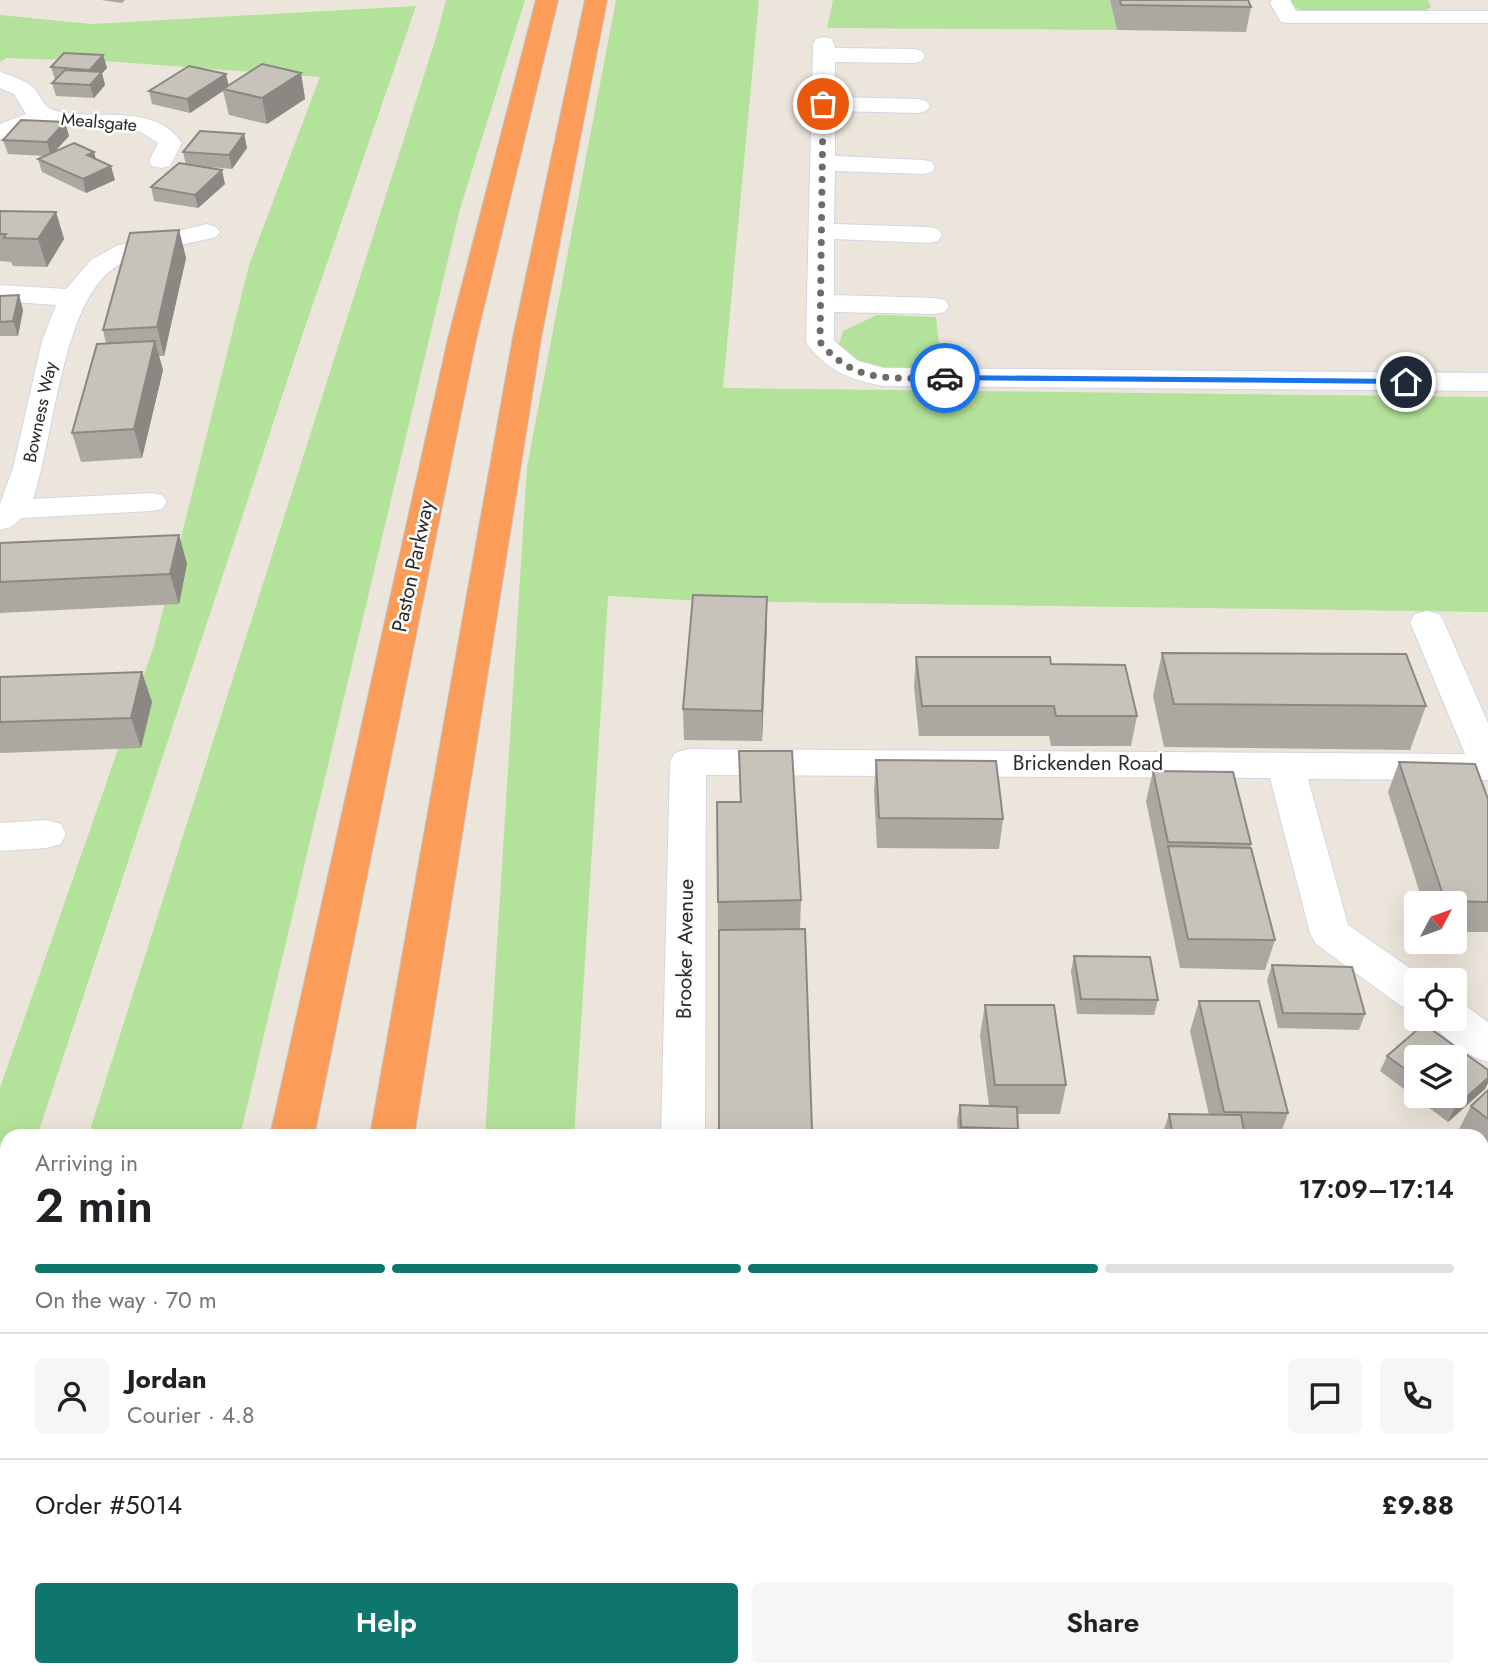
<!DOCTYPE html>
<html lang="en">
<head>
<meta charset="utf-8">
<style>
  :root { --surface:#fff; --page:#f6f6f6; --text:#202124; --muted:#757577; --line:#e0e0e0; --accent:#0f766e }
  body { margin:0; font-family:Jost,sans-serif; background:var(--page); color:var(--text); height:100vh; display:flex; flex-direction:column; font-size:26px; white-space:nowrap }
  * { box-sizing:border-box; margin:0 }
  p { font-size:23px; color:var(--muted) }
  .icon { flex:none; width:38px; height:38px; fill:none; stroke:currentColor; stroke-width:2; stroke-linecap:round; stroke-linejoin:round }
  .map { position:relative; flex:1; overflow:hidden }
  .panel { position:absolute; left:0px; top:1129px; width:1489px; height:548px; display:flex; flex-direction:column; background:var(--surface); border-radius:21px 21px 0 0; box-shadow:0 7px 28px #0002 }
  .panel>* { flex:none }
  .needle { width:46px; rotate:49deg }
  .fabs { position:absolute; left:1404px; top:891px; display:grid; gap:14px }
  .fabs a { display:grid; place-items:center; width:63px; height:63px; border-radius:7px; background:var(--surface); box-shadow:0 7px 28px #0002; font-size:35px }
  .pin { position:absolute; display:grid; place-items:center; width:60px; height:60px; color:#fff; margin:-30px; border:4px solid #fff; border-radius:50%; box-shadow:0 2px 7px #0007 }
  .courier { position:absolute; display:grid; place-items:center; width:70px; height:70px; margin:-35px; border:5px solid #1a73e8; border-radius:50%; background:#fff; color:#222; box-shadow:0 2px 9px #0007 }
  .summary em { font-style:normal; font-weight:600 }
  .summary div { display:flex; flex-direction:column-reverse }
  .summary { display:flex; align-items:center; justify-content:space-between; height:119px; padding:0 35px }
  h1 { font-size:46px; font-weight:600; line-height:52px }
  .bar { display:grid; grid-template-columns:repeat(4,1fr); gap:10px 7px; align-content:center; height:84px; padding:0 35px }
  .bar i { height:9px; border-radius:5px; background:var(--line) }
  .bar .active { background:var(--accent) }
  .bar p { grid-column:span 4 }
  .line { display:flex; align-items:center; gap:18px; padding:0 35px; border-top:2px solid var(--line) }
  .line div { flex:1 }
  .round { display:grid; place-items:center; flex:none; width:74px; height:74px; border-radius:7px; background:var(--page) }
  .cta { display:flex; gap:14px; margin-top:auto; padding:14px 35px }
  .cta a { flex:1; height:80px; border-radius:7px; background:var(--accent); color:#fff; font-size:28px; font-weight:600; line-height:80px; text-align:center }
  .cta a+a { background:var(--page); color:var(--text) }
  .map>svg:first-child { display:block }
  .green { fill:#b3e29a }
  .water { fill:#71cdec }
  .lines { fill:none; stroke-linecap:round; stroke-linejoin:round }
  .minor-casing { stroke:#d2d5e3; stroke-width:2 }
  .highway-casing { stroke:#c3c3c3; stroke-width:2 }
  .minor { fill:#fff; fill-rule:evenodd }
  .highway { fill:#fb9d58; fill-rule:evenodd }
  .wall { fill:#aba8a1; fill-rule:evenodd }
  .shaded-wall { fill:#8b8883 }
  .building { fill:#c7c3bb; stroke:#8b8883; stroke-width:2 }
  .route { fill:#1a73e8 }
  .done { stroke:#6e6b68; stroke-width:7; stroke-dasharray:0 12.6 }
  .labels { text-anchor:middle; dominant-baseline:central; stroke-width:5; stroke-linejoin:round; paint-order:stroke }
  .far-street-label { font-size:18px; fill:#2a2a2a; stroke:#fff }
  .street-label { font-size:21px; fill:#2a2a2a; stroke:#fff }
</style>
</head>
<body>
<div class="map">
<svg width="1488" height="1676" viewBox="0 0 1488 1676">
  <rect width="100%" height="100%" fill="#ece5dc"/>
  <!-- green -->
  <g class="green">
    <path d="M446 0H525L460 209 240 1136H88L438 31Z"/>
    <path d="M616 0H759L723 388 1488 397V612L702 601 608 596 574 1136H485L527 467Z"/>
    <path d="M833 0H1110L1117 30 827 28Z"/>
    <path d="M1288 0H1428L1431 7 1421 14 1302 11 1291 6Z"/>
    <path d="M416 6 305 327 37 1136H7V1224L0 1248V1088L154 646 249 265 320 77 118 62 6 58 0 62V15L91 24Z"/>
    <path d="M877 315 936 317 941 367C910 366 857 376 839 344L843 331Z"/>
    <path d="M7 1391V1670H113L112 1676H0V1413Z"/>
    <rect x="452" y="1670" width="87" height="6"/>
    <path d="M547 1670H1169L1173 1676H547Z"/>
  </g>
  <!-- water -->
  <path class="water" d="M736 1670H913L920 1676H732Z"/>
  <g class="lines">
    <defs>
      <g id="minor">
        <path d="M1272 0H1290L1296 11H1488V23H1289L1281 22 1270 3Z"/>
        <path d="M824 37 832 39 835 48 914 49 922 51 925 56 922 61 914 63 835 62V97L918 99 926 101 930 106 926 111 918 113 835 111V156L923 160 932 162 935 167 932 172 923 174 835 171 834 224 929 227 938 229 942 235 938 241 929 243 834 239V295L935 298 945 300 949 306 945 312 935 314 834 312V341L858 361 884 368 1488 373V391L884 386C851 380 826 371 806 342L813 44 816 39Z"/>
        <path d="M0 72C9 75 22 79 30 85 43 94 40 109 61 112 102 120 155 103 182 143L170 166 161 168 152 166 149 161 158 143 139 131 54 126 44 123 0 139V124L26 114 14 94 0 88Z"/>
        <path d="M207 224 216 227 220 232 216 237C183 246 136 249 109 272 61 313 54 437 33 499L151 493 162 495 167 502 162 509 151 511 22 518 11 527 0 530V504L13 468 42 341 56 305 0 301V285L66 289 91 260 116 246Z"/>
        <path d="M1427 611 1439 614 1444 622 1488 723V780L1308 779 1348 925 1427 980H1416V1010L1401 1006 1316 944 1310 933 1270 778 706 775 705 1136H661L670 762 675 753 688 749 1465 754 1410 622 1415 614Z"/>
        <path d="M47 820 61 824 66 834 61 844 47 848 0 851V823Z"/>
        <path d="M1454 1002 1466 1006 1488 1022V1062C1466 1055 1441 1039 1430 1018H1454Z"/>
        <path d="M1222 1670H1279L1282 1676H1225Z"/>
      </g>
      <g id="highway">
        <path d="M536 0H558L476 339 314 1136H270L448 339Z"/>
        <path d="M585 0H607L541 338 414 1136H370L513 338Z"/>
        <path d="M159 1670H215L214 1676H158Z"/>
        <path d="M285 1670H341L340 1676H284Z"/>
      </g>
    </defs>
    <!-- minor casing -->
    <use href="#minor" class="minor-casing"/>
    <!-- highway casing -->
    <use href="#highway" class="highway-casing"/>
    <!-- minor -->
    <use href="#minor" class="minor"/>
    <!-- highway -->
    <use href="#highway" class="highway"/>
  </g>
  <!-- wall -->
  <g class="wall">
    <path d="M101 0H125L122 3Z"/>
    <path d="M1110 0H1248L1251 7 1246 32 1117 30Z"/>
    <path d="M103 55 107 68 102 73 105 85 94 98 56 96 52 83 55 80 51 67Z"/>
    <path d="M301 73 305 99 267 124 229 115 223 91 190 113 152 104 149 91 228 86Z"/>
    <path d="M244 134 247 148 232 169 198 166 225 184 198 208 154 201 151 187 186 165 183 152Z"/>
    <path d="M69 136 55 151 96 159 115 180 86 193 42 172 38 159 45 156 8 154 3 140Z"/>
    <path d="M0 211 56 212 64 239 47 267 13 266 11 262 0 261Z"/>
    <path d="M179 230 186 258 164 356H159L163 370 142 458 81 462 72 433 106 344 103 330Z"/>
    <path d="M0 296 23 310 18 336H0Z"/>
    <path d="M179 535 187 564 179 604 0 613V543Z"/>
    <path d="M767 597 762 741 684 740 683 709Z"/>
    <path d="M1162 653 1426 706 1410 750 1164 747 1153 696Z"/>
    <path d="M916 657 1051 664 1137 716 1131 746H1051L1049 736H919L914 687Z"/>
    <path d="M0 677 152 702 141 748 0 753Z"/>
    <path d="M739 751 801 900 800 929 812 1136H719V932H718L717 802H740Z"/>
    <path d="M876 760 1003 819 999 849 877 848 874 791Z"/>
    <path d="M1399 762 1488 799V932H1454V903H1423L1388 792Z"/>
    <path d="M1153 771 1251 844 1250 848 1275 940 1265 970 1180 968 1146 801Z"/>
    <path d="M1074 956 1158 1000 1154 1015 1077 1014 1071 971Z"/>
    <path d="M1272 965 1365 1014 1359 1030 1278 1028 1267 980Z"/>
    <path d="M1199 1001 1288 1113 1280 1136H1162L1169 1114 1209 1115 1190 1031Z"/>
    <path d="M985 1005 1066 1085 1060 1114H1017L1018 1129 1017 1136H958L957 1120 960 1105 989 1106 980 1035Z"/>
    <path d="M1424 1024 1488 1070V1083L1485 1089 1448 1122 1380 1071 1387 1056ZM1416 1057H1454V1096H1416Z"/>
    <path d="M1488 1090V1159L1482 1155V1136L1456 1135 1471 1106Z"/>
    <path d="M1488 1429V1564L1484 1569 1482 1567V1435Z"/>
    <path d="M1318 1670H1338L1327 1676H1323Z"/>
  </g>
  <!-- shaded-wall -->
  <g class="shaded-wall">
    <path d="M103 55 107 68 102 73 105 85 94 98 90 85 94 81 90 70Z"/>
    <path d="M301 73 305 99 267 124 262 98Z"/>
    <path d="M226 74 229 87 223 89V91L190 113 187 99Z"/>
    <path d="M65 122 69 136 51 156 47 142Z"/>
    <path d="M244 134 247 148 232 169 229 155Z"/>
    <path d="M94 152 98 166 87 155Z"/>
    <path d="M111 166 115 180 86 193 83 179Z"/>
    <path d="M222 170 225 184 198 208 195 195Z"/>
    <path d="M56 212 64 239 47 267 38 239Z"/>
    <path d="M179 230 186 258 164 356 157 327Z"/>
    <path d="M19 295 23 310 18 336 13 321Z"/>
    <path d="M155 341 163 370 142 458 134 429Z"/>
    <path d="M179 535 187 564 179 604 170 574Z"/>
    <path d="M767 597V627L762 741V711Z"/>
    <path d="M142 672 152 702 141 748 131 718Z"/>
    <path d="M1488 1078V1083L1485 1089 1448 1122 1455 1107Z"/>
    <path d="M1330 1670H1338L1327 1676H1326Z"/>
  </g>
  <!-- building -->
  <g class="building">
    <path d="M1120 0H1248L1251 7 1121 5Z"/>
    <path d="M64 53 103 55 90 70 51 67Z"/>
    <path d="M262 64 301 73 262 98 223 89Z"/>
    <path d="M189 66 226 74 187 99 149 91Z"/>
    <path d="M65 70 102 72 90 85 52 83Z"/>
    <path d="M21 120 65 122 47 142 3 140Z"/>
    <path d="M200 131 244 134 229 155 183 152Z"/>
    <path d="M74 143 94 152 87 155 111 166 83 179 38 159Z"/>
    <path d="M179 163 222 170 195 195 151 187Z"/>
    <path d="M0 211 56 212 38 239 4 238 6 234H0Z"/>
    <path d="M179 230 157 327 103 330 130 233Z"/>
    <path d="M19 295 13 321 0 322V296Z"/>
    <path d="M155 341 134 429 72 433 97 344Z"/>
    <path d="M179 535 170 574 0 582V543Z"/>
    <path d="M693 595 767 597 762 711 683 709Z"/>
    <path d="M1162 653 1406 654 1426 706 1174 704Z"/>
    <path d="M916 657H1050L1051 664 1125 665 1137 716H1056L1054 706H922Z"/>
    <path d="M142 672 131 718 0 722V677Z"/>
    <path d="M739 751H792L801 900 718 902 717 802H741Z"/>
    <path d="M876 760 996 761 1003 819 879 818Z"/>
    <path d="M1399 762 1475 764 1488 799V902L1445 901Z"/>
    <path d="M1153 771 1233 772 1251 844 1168 842Z"/>
    <path d="M1168 846 1251 848 1275 940 1188 939Z"/>
    <path d="M805 929 812 1130H719V930Z"/>
    <path d="M1074 956 1150 957 1158 1000 1081 999Z"/>
    <path d="M1272 965 1352 967 1365 1014 1283 1013Z"/>
    <path d="M1199 1001H1259L1288 1113 1224 1112Z"/>
    <path d="M985 1005H1054L1066 1085H995Z"/>
    <path d="M1424 1024 1488 1070V1078L1455 1107 1440 1096H1454V1057H1416V1077L1387 1056Z"/>
    <path d="M1488 1090V1119L1471 1106Z"/>
    <path d="M960 1105 1017 1107 1018 1129 961 1127Z"/>
    <path d="M1169 1114 1241 1115 1245 1136H1173Z"/>
    <path d="M1488 1429V1532L1482 1527V1435Z"/>
  </g>
  <!-- route -->
  <path class="route" d="M945 375 1406 379 1410 382 1406 384 942 380Z"/>
  <g class="lines">
    <!-- done -->
    <path class="done" d="M823 104 820 342C856 386 893 377 945 378"/>
  </g>
  <g class="labels">
    <!-- far-street labels -->
    <g class="far-street-label">
      <text transform="translate(99 122) rotate(5)">Mealsgate</text>
      <text transform="translate(40 412) rotate(-78)">Bowness Way</text>
    </g>
    <!-- street labels -->
    <g class="street-label">
      <text transform="translate(413 566) rotate(-78)">Paston Parkway</text>
      <text x="1088" y="763">Brickenden Road</text>
      <text transform="translate(685 949) rotate(-89)">Brooker Avenue</text>
    </g>
  </g>
</svg>
<div class="fabs">
<a><svg class="needle" viewBox="-14 -14 28 28"><path d="M0-13l5 13h-10z" fill="#e53935"/><path d="M0 13l5-13h-10z" fill="#757577"/></svg></a>
<a><svg class="icon" aria-label="locate" viewBox="0 0 24 24"><circle cx="12" cy="12" r="6"/><path d="M12 2v4M12 18v4M2 12h4M18 12h4"/></svg></a>
<a><svg class="icon" aria-label="layers" viewBox="0 0 24 24"><path d="M12 4l9 5-9 5-9-5zM3 14l9 5 9-5"/></svg></a>
</div>
<div class="pin" style="left:823px;top:104px;background:#ea580c"><svg class="icon" aria-label="bag" viewBox="0 0 24 24"><path d="M5 8h14l-1 12H6zM9 8a3 3 0 0 1 6 0"/></svg></div>
<div class="pin" style="left:1406px;top:382px;background:#1f2937"><svg class="icon" aria-label="home" viewBox="0 0 24 24"><path d="M3 11l9-7 9 7M6 9v11h12V9"/></svg></div>
<div class="courier" style="left:945px;top:378px"><svg class="icon" aria-label="car" viewBox="0 0 24 24"><path d="M5 17H2v-5l4-1 3-4h7l3 4 3 1v5h-3M9 17h6M6 11h13"/><circle cx="7" cy="17" r="2"/><circle cx="17" cy="17" r="2"/></svg></div>
<section class="panel">
<div class="summary"><div><h1>2 min</h1><p>Arriving in</p></div><em>17:09–17:14</em></div>
<div class="bar"><i class="active"></i><i class="active"></i><i class="active"></i><i></i><p>On the way · 70 m</p></div>
<div class="line" style="height:126px"><a class="round"><svg class="icon" aria-label="person" viewBox="0 0 24 24"><circle cx="12" cy="8" r="4"/><path d="M4 21q1-7 8-7t8 7"/></svg></a><div><b>Jordan</b><p>Courier · 4.8</p></div><a class="round"><svg class="icon" aria-label="chat" viewBox="0 0 24 24"><path d="M4 5h16v11H9l-5 4z"/></svg></a><a class="round"><svg class="icon" aria-label="phone" viewBox="0 0 24 24"><path d="M5 4h4l2 5-3 2q2 4 5 5l2-3 5 2v4C11 20 4 13 5 4z"/></svg></a></div>
<div class="line" style="height:91px"><div>Order #5014</div><b>£9.88</b></div>
<div class="cta"><a>Help</a><a>Share</a></div>
</section>
</div>
</body>
</html>
